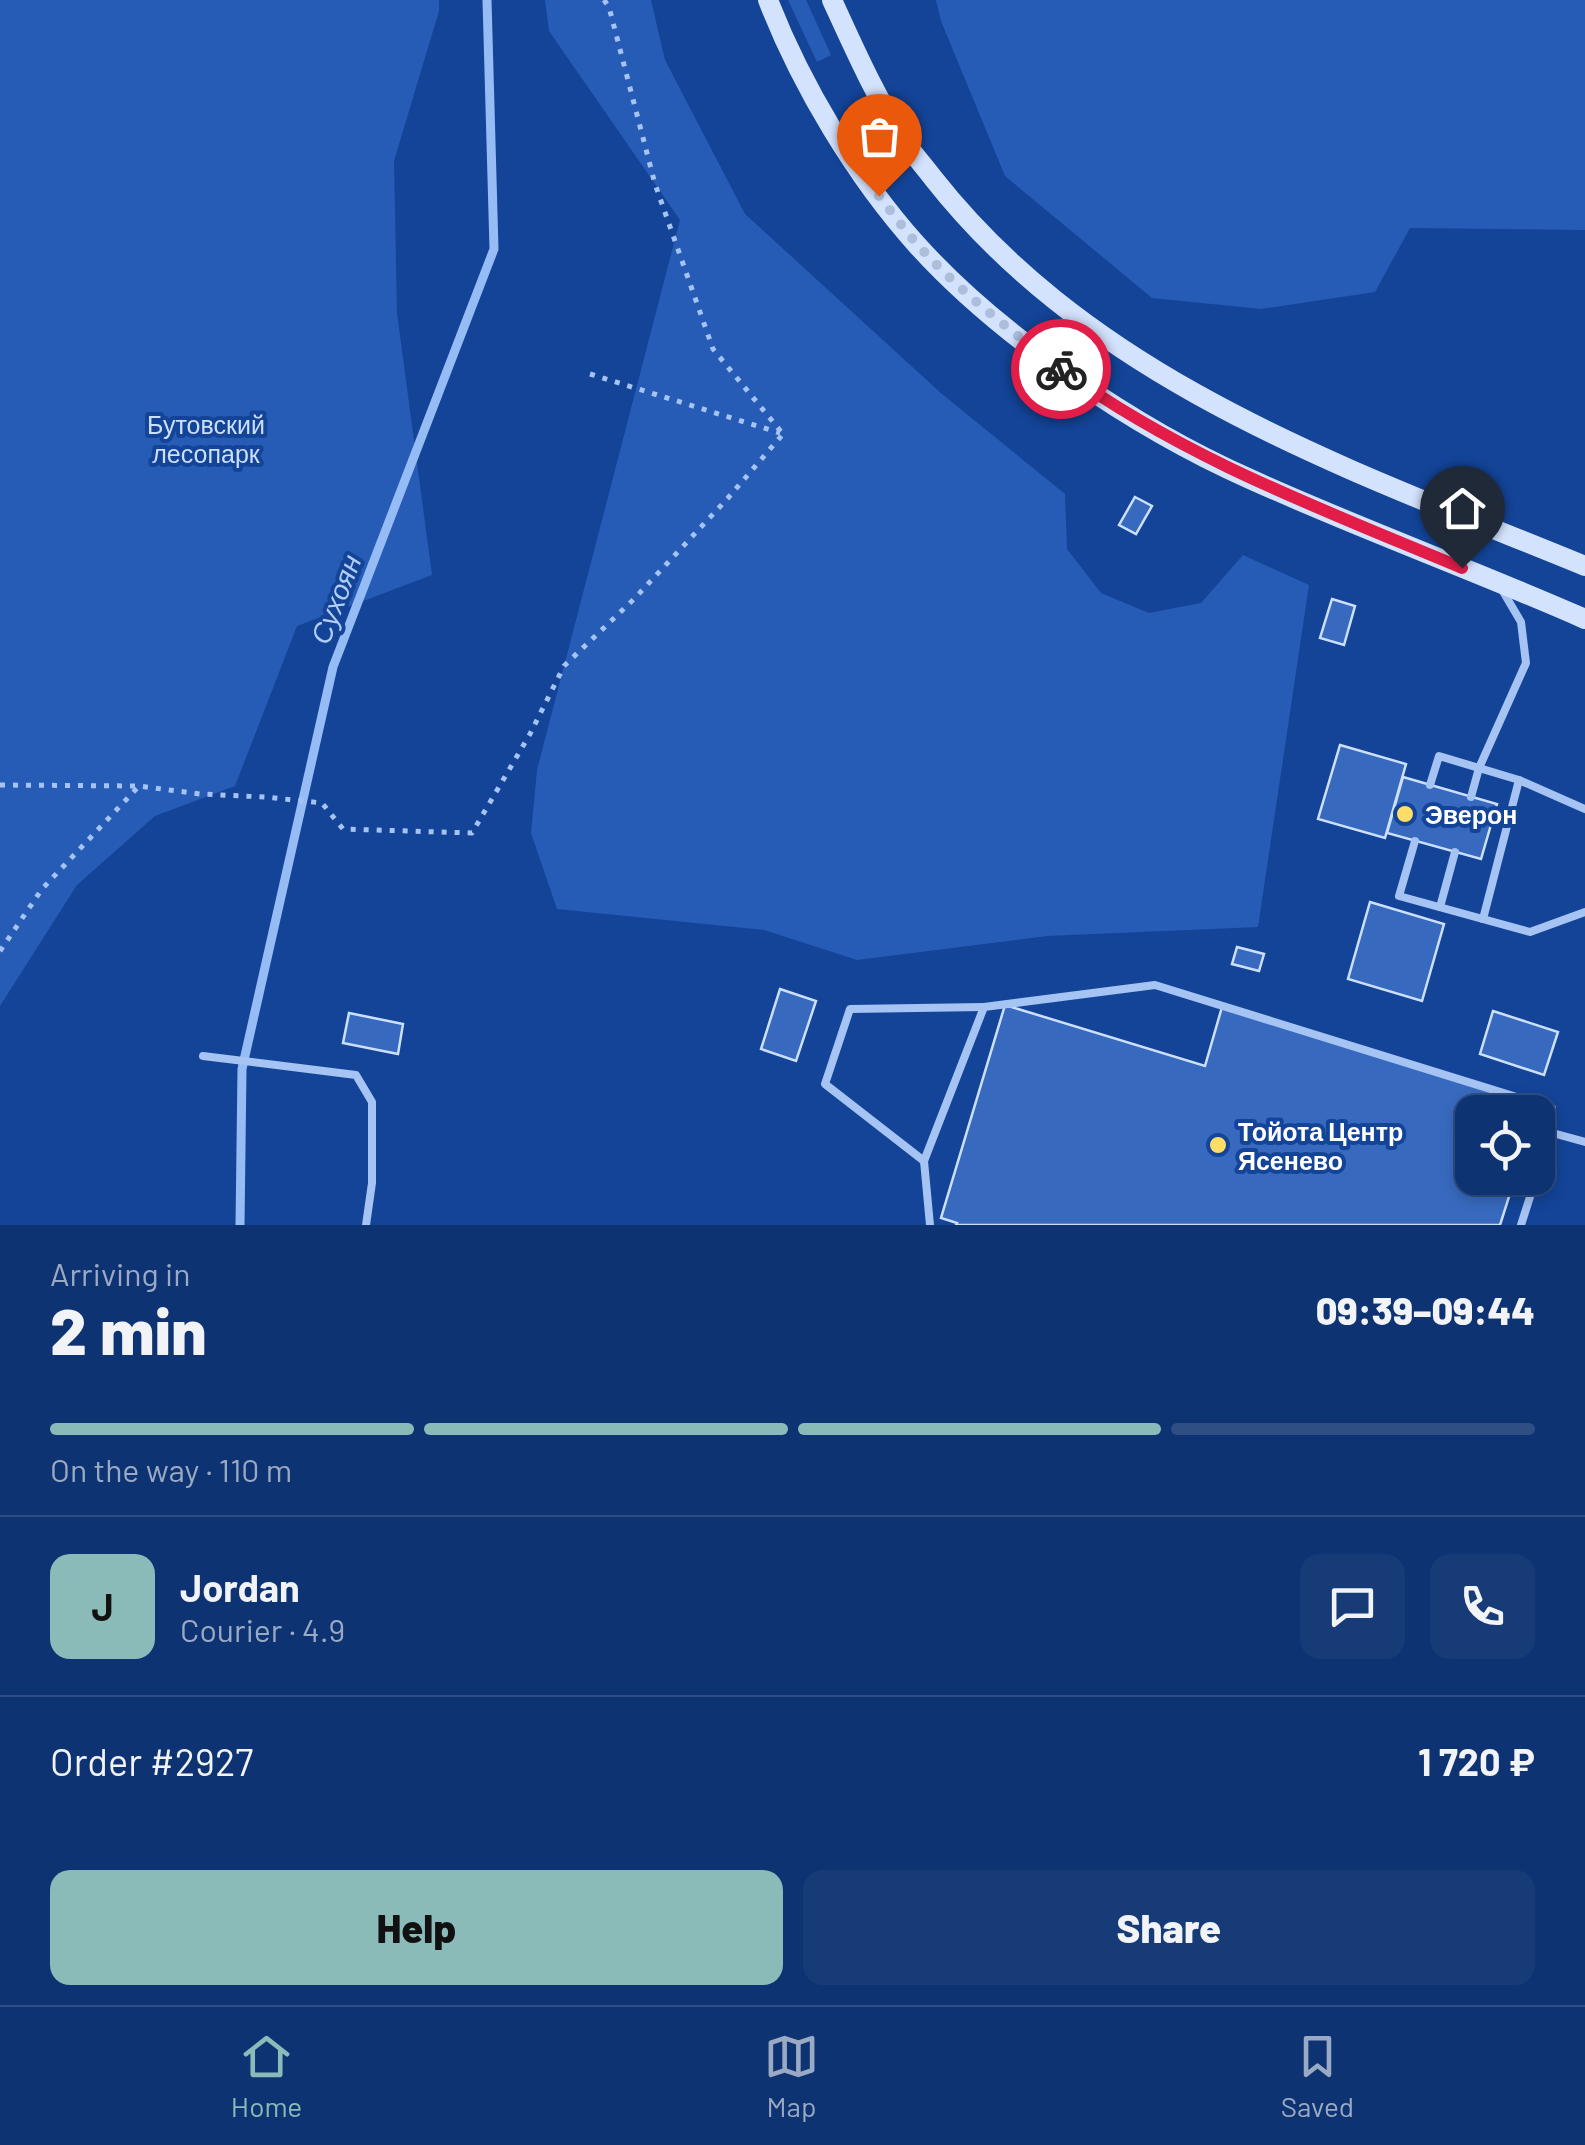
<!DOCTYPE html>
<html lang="en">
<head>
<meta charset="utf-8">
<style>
  :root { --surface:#0e3372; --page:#173b77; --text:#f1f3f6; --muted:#9baac4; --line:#2e4e84; --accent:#8bbbb9 }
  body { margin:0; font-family:Barlow,sans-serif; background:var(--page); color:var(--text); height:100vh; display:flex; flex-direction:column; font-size:38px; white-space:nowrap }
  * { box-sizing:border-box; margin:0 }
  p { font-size:32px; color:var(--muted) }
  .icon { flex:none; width:55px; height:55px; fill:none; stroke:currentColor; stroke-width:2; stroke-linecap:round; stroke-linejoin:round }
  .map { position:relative; height:1225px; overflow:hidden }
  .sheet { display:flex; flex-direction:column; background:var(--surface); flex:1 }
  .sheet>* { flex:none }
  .fabs { position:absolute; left:1455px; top:1095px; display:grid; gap:20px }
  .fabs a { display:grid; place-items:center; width:100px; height:100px; border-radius:20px; background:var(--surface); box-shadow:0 5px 15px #0003,0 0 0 2px var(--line); font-size:50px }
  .pin { position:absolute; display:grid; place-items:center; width:85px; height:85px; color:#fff; margin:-102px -42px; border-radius:50% 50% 50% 0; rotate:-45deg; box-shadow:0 0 10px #0007 }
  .pin .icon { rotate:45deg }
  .courier { position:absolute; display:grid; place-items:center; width:100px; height:100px; margin:-50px; border:8px solid #e11d48; border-radius:50%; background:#fff; color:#222; box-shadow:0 2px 12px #0007 }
  .headline em { font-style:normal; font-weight:800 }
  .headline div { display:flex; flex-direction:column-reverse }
  .headline { display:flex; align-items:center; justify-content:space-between; height:170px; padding:0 50px }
  h1 { font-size:65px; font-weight:800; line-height:75px }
  .bar { display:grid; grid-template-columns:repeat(4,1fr); gap:15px 10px; align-content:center; height:120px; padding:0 50px }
  .bar i { height:12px; border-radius:8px; background:var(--line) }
  .bar .on { background:var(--accent) }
  .bar p { grid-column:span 4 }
  .line { display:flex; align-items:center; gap:25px; padding:0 50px; border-top:2px solid var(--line) }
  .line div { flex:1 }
  .round { display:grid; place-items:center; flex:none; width:105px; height:105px; border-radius:20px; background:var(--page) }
  .primary-button { display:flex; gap:20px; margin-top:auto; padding:20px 50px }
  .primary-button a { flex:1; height:115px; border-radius:20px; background:var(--accent); color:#111; font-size:40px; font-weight:800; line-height:115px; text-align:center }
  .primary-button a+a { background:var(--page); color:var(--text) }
  .menu { display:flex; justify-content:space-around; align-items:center; height:140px; border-top:2px solid var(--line); background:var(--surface); font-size:28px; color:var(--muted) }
  .menu a { display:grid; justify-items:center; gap:5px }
  .menu .on { color:var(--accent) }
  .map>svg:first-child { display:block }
  .green { fill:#265cb6 }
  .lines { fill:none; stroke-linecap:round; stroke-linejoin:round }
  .stream { stroke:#96bcf6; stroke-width:9 }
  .building { fill:#376abe; stroke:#ccdffd; stroke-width:2.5 }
  .path { stroke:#a5c3f3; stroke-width:5; stroke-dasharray:5 8; stroke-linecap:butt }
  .lane { stroke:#a5c3f3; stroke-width:8 }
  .secondary { stroke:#d4e3fd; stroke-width:20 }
  .done { stroke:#acbedb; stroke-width:10; stroke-dasharray:0 18 }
  .route { stroke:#e11d48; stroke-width:12 }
  .poi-dot { fill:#ffdd67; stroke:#134498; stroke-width:4 }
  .labels { text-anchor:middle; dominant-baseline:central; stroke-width:8; stroke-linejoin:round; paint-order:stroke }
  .park-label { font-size:25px; fill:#ccdffd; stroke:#134498 }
  .poi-label { font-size:25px; font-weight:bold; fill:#fff; stroke:#134498; text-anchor:start }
  .water-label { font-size:28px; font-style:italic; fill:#b1cdfa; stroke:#134498 }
</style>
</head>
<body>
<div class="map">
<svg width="1585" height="1225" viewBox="0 0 1585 1225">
  <rect width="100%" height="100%" fill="#134498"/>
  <!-- green -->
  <g class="green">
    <path d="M0 0H439V11L394 161 397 313 432 575 297 626 235 786 155 816 77 885 0 1006Z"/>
    <path d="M545 0H651L665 60 745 214 942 394 1065 494 1067 549 1101 593 1149 613 1201 603 1243 555 1309 585 1258 927 1047 936 857 960 764 930 557 909 531 833 537 770 680 220 549 31Z"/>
    <path d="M788 0H806L831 55 817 62Z"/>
    <path d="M936 0H1585V230L1410 228 1375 292 1261 309 1152 298 1005 176 941 21Z"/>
  </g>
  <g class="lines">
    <!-- stream -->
    <path class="stream" d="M240 1225 242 1069 333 667 494 249 487 0"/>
  </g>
  <!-- building -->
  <g class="building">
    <path d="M1135 497 1152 506 1136 534 1119 525Z"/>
    <path d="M1332 599 1355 606 1344 645 1320 638Z"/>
    <path d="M1340 745 1406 764 1385 838 1318 819Z"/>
    <path d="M1403 777 1497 804 1481 859 1387 833Z"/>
    <path d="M1370 902 1444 924 1422 1001 1348 979Z"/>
    <path d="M1237 947 1264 954 1259 971 1232 964Z"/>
    <path d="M780 989 816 1001 796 1061 761 1049Z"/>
    <path d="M1005 1005 1205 1066 1222 1007 1526 1100 1522 1112H1472V1178H1515L1500 1225H956L957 1223 941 1218Z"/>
    <path d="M1493 1011 1558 1032 1544 1075 1480 1054Z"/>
    <path d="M349 1013 403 1024 398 1054 343 1043Z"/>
  </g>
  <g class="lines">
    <!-- path -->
    <g class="path">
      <path d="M604 0 609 7 655 184 713 349 783 434"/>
      <path d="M590 374 780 433"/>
      <path d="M0 785 139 786 200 794 265 797 322 803 343 829 472 833 530 734 564 666 634 599 728 498 783 434"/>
      <path d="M0 951 42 889 139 786"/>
    </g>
    <!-- lane -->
    <g class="lane">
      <path d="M1430 785 1439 756 1519 780"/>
      <path d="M1471 797 1479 768 1526 663 1521 622 1501 588"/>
      <path d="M1415 841 1399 896 1530 932 1585 912"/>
      <path d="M1440 907 1455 852"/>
      <path d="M1483 919 1519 780 1585 809"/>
      <path d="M203 1056 356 1075 372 1102V1183L366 1225"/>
      <path d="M924 1161 825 1084 850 1009 984 1007"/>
      <path d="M1538 1171 1549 1132 1585 1142"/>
      <path d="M930 1225 924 1161 984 1007 1155 985 1552 1108 1549 1132"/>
      <path d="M1521 1225 1536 1178"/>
    </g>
    <!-- secondary -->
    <g class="secondary">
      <path d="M768 0C801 85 856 177 917 245 1000 337 1137 429 1250 479 1360 529 1474 570 1585 619"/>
      <path d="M832 0C854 48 876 98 905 142 913 154 924 166 933 178 1095 384 1351 470 1585 566"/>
    </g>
  </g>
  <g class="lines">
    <!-- done -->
    <path class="done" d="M879 196C892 212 904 230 918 245 960 292 1011 331 1061 369"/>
    <!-- route -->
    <path class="route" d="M1061 369C1183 458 1324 510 1462 568"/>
  </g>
  <!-- markers -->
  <g class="poi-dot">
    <circle cx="1405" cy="814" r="10"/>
    <circle cx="1218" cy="1145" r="10"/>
  </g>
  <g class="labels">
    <!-- park labels -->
    <g class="park-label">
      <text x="206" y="424">Бутовский<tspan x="206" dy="29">лесопарк</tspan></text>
    </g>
    <!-- poi labels -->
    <g class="poi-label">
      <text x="1425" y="814">Эверон</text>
      <text x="1238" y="1131">Тойота Центр<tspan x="1238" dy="29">Ясенево</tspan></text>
    </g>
    <!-- water labels -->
    <g class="water-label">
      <text transform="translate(335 599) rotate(-69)">Сухоян</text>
    </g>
  </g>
</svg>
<div class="fabs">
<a><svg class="icon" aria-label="locate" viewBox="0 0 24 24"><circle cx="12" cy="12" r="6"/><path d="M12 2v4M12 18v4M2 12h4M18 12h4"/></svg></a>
</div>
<div class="pin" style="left:879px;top:196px;background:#ea580c"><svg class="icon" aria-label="bag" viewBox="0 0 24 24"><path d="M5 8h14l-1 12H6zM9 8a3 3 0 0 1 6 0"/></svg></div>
<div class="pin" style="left:1462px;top:568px;background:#1f2937"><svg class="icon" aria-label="home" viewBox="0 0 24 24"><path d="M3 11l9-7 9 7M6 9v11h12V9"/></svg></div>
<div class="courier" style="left:1061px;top:369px"><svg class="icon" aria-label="bike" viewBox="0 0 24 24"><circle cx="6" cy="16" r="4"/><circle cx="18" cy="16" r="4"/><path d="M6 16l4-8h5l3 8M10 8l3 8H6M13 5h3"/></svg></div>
</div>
<section class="sheet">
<div class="headline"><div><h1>2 min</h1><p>Arriving in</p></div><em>09:39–09:44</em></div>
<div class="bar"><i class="on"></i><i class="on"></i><i class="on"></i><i></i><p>On the way · 110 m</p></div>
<div class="line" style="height:180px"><b class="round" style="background:var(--accent);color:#111">J</b><div><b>Jordan</b><p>Courier · 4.9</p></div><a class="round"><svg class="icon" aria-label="chat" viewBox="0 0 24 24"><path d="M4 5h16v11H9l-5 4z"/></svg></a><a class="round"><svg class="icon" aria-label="phone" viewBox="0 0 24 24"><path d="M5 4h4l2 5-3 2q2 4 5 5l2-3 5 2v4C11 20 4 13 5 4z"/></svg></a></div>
<div class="line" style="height:130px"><div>Order #2927</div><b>1 720 ₽</b></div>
<div class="primary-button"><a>Help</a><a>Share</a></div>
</section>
<nav class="menu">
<a class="on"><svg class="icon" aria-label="home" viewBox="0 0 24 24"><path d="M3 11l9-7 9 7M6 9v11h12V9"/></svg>Home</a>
<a><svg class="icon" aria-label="map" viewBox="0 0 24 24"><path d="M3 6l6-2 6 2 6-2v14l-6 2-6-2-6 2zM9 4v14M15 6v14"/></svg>Map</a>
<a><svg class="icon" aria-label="saved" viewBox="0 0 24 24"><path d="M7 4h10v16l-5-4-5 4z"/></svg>Saved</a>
</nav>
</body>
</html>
